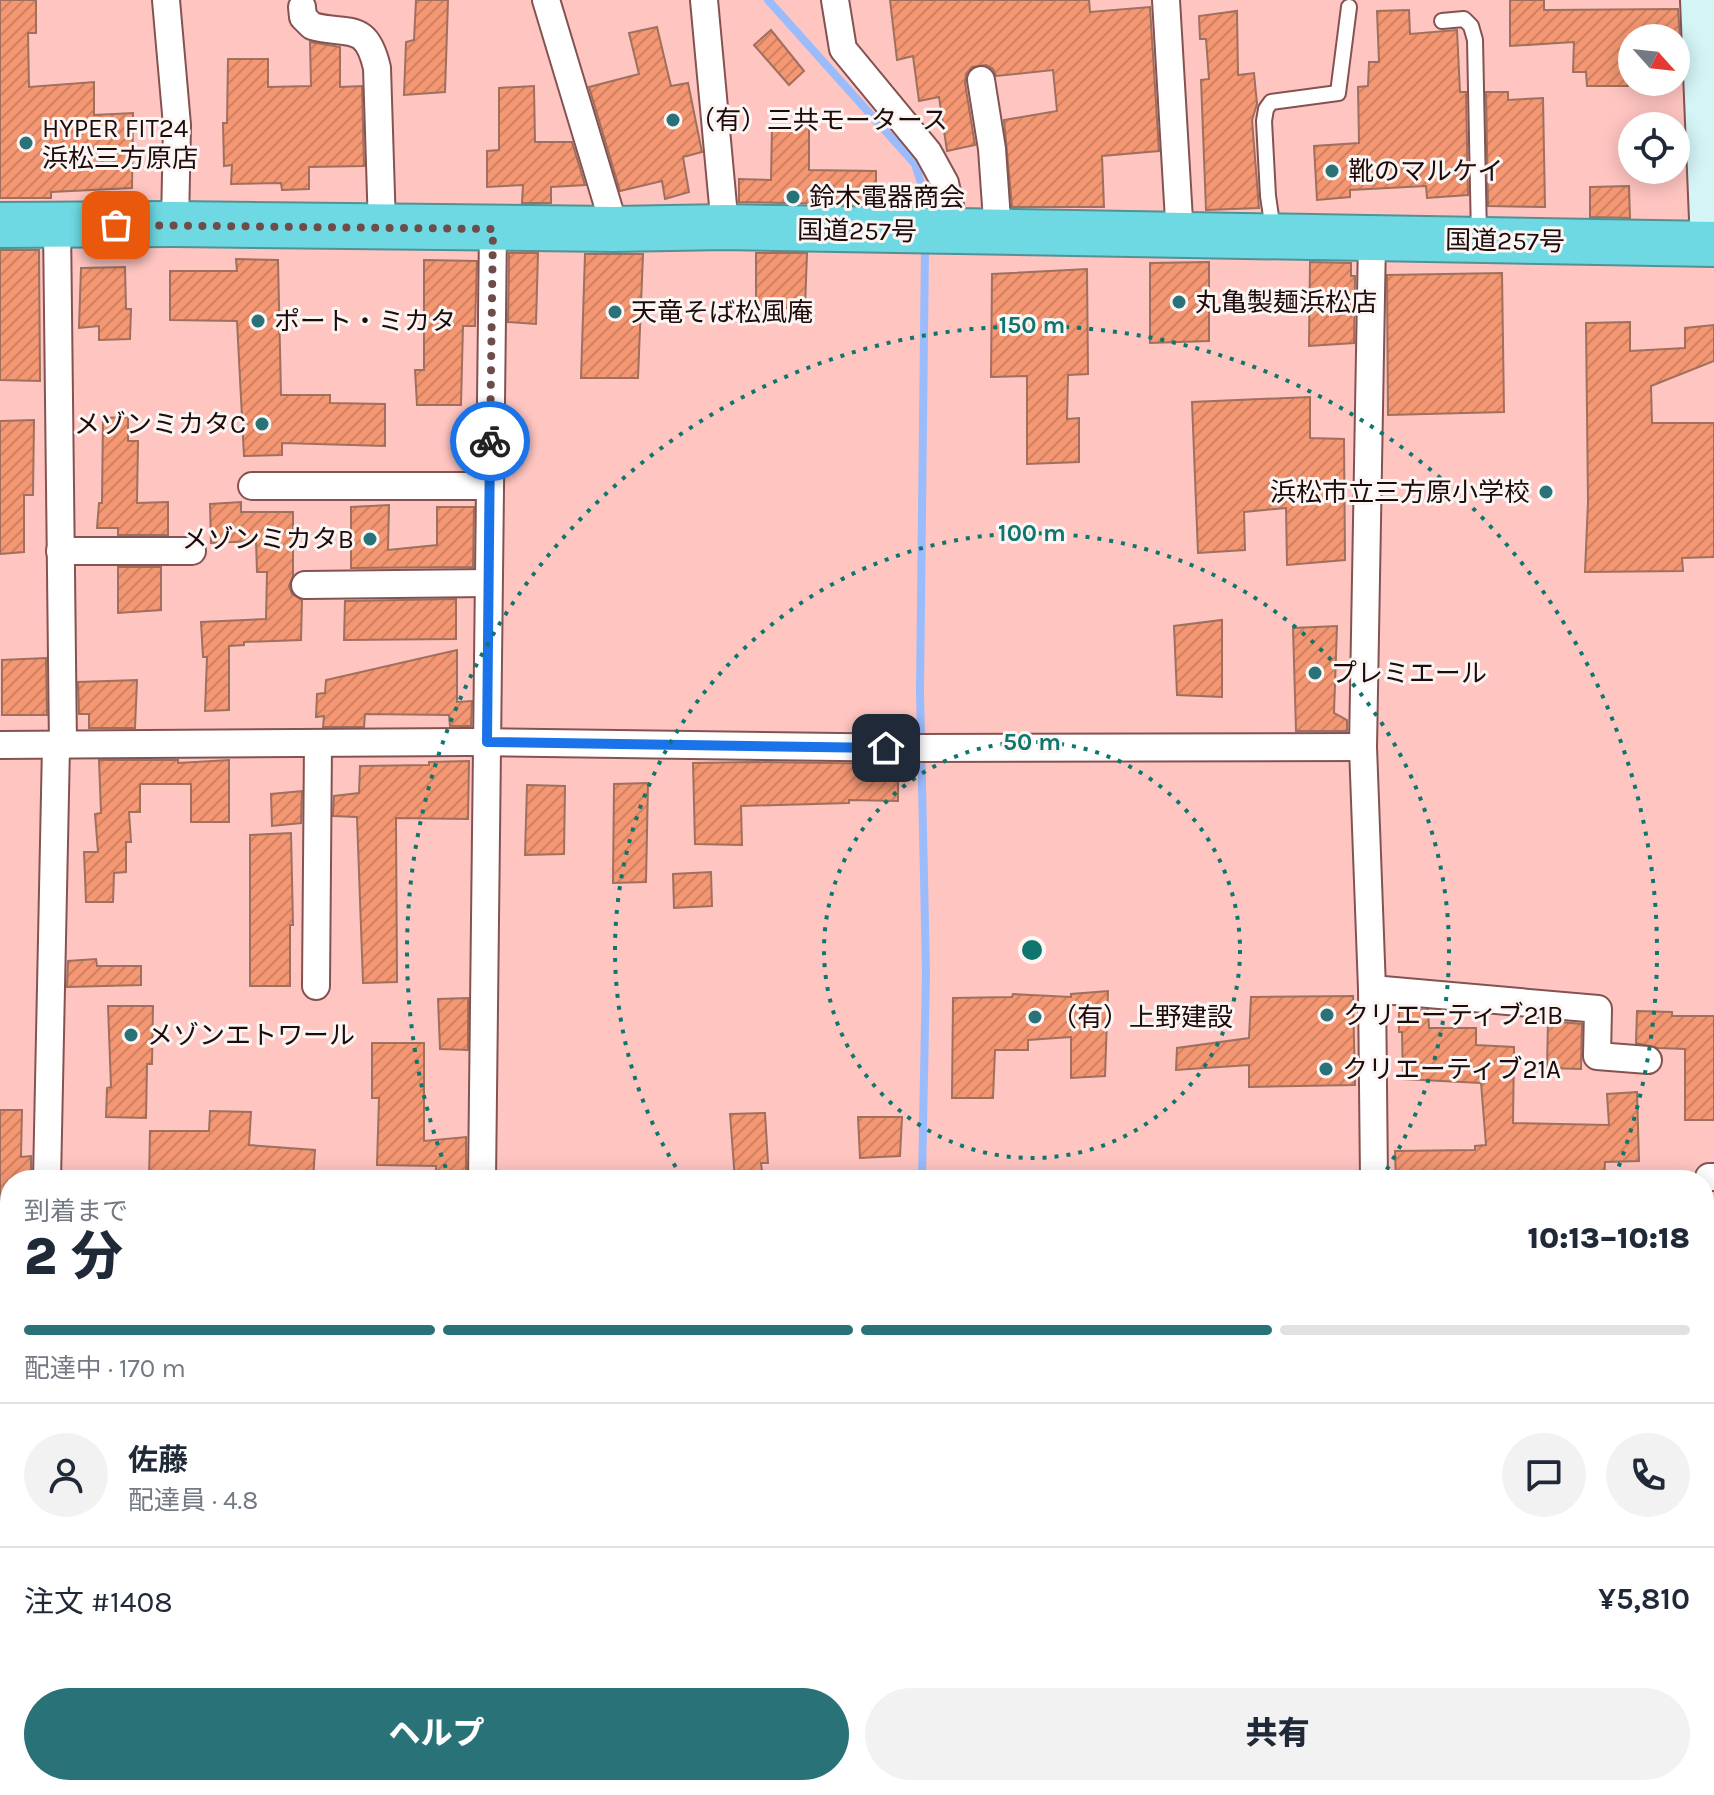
<!DOCTYPE html>
<html lang="ja">
<head>
<meta charset="utf-8">
<style>
  :root { --surface:#fff; --page:#f2f2f3; --text:#1f2937; --muted:#747a83; --line:#e0e1e3; --accent:#287278 }
  body { margin:0; font-family:Karla,"Noto Sans JP",sans-serif; background:var(--page); color:var(--text); height:100vh; display:flex; flex-direction:column; font-size:30px; white-space:nowrap }
  * { box-sizing:border-box; margin:0 }
  p { font-size:26px; color:var(--muted) }
  .icon { flex:none; width:44px; height:44px; fill:none; stroke:currentColor; stroke-width:2; stroke-linecap:round; stroke-linejoin:round }
  .map { position:relative; flex:1; overflow:hidden }
  .sheet { position:absolute; left:0px; top:1170px; width:1714px; height:626px; display:flex; flex-direction:column; background:var(--surface); border-radius:32px 32px 0 0; box-shadow:0 4px 20px #0003 }
  .sheet>* { flex:none }
  .needle { width:52px; rotate:117deg }
  .controls { position:absolute; left:1618px; top:24px; display:grid; gap:16px }
  .controls a { display:grid; place-items:center; width:72px; height:72px; border-radius:50%; background:var(--surface); box-shadow:0 4px 20px #0003; font-size:40px }
  .pin { position:absolute; display:grid; place-items:center; width:68px; height:68px; color:#fff; margin:-34px; border-radius:16px; box-shadow:0 4px 12px #0006 }
  .courier { position:absolute; display:grid; place-items:center; width:80px; height:80px; margin:-40px; border:6px solid #1a73e8; border-radius:50%; background:#fff; color:#222; box-shadow:0 2px 10px #0007 }
  .headline em { font-style:normal; font-weight:800 }
  .headline div { display:flex; flex-direction:column-reverse }
  .headline { display:flex; align-items:center; justify-content:space-between; height:136px; padding:0 24px }
  h1 { font-size:52px; font-weight:800; line-height:60px }
  .bar { display:grid; grid-template-columns:repeat(4,1fr); gap:12px 8px; align-content:center; height:96px; padding:0 24px }
  .bar i { height:10px; border-radius:6px; background:var(--line) }
  .bar .current { background:var(--accent) }
  .bar p { grid-column:span 4 }
  .line { display:flex; align-items:center; gap:20px; padding:0 24px; border-top:2px solid var(--line) }
  .line div { flex:1 }
  .round { display:grid; place-items:center; flex:none; width:84px; height:84px; border-radius:42px; background:var(--page) }
  .action { display:flex; gap:16px; margin-top:auto; padding:16px 24px }
  .action a { flex:1; height:92px; border-radius:48px; background:var(--accent); color:#fff; font-size:32px; font-weight:800; line-height:92px; text-align:center }
  .action a+a { background:var(--page); color:var(--text) }
  .map>svg:first-child { display:block }
  .lines { fill:none; stroke-linecap:round; stroke-linejoin:round }
  .stream { stroke:#9abcfc; stroke-width:8 }
  .building { fill:url(#building-hatch); stroke:#9f705d; stroke-width:2 }
  .lane-casing { stroke:#845351; stroke-width:18 }
  .street-casing { stroke:#845351; stroke-width:30 }
  .secondary-casing { stroke:#845351; stroke-width:40 }
  .highway-casing { stroke:#529196; stroke-width:48 }
  .lane { stroke:#fff; stroke-width:14 }
  .street { stroke:#fff; stroke-width:26 }
  .secondary { stroke:#d4f4f6; stroke-width:36 }
  .highway { stroke:#6ed9e2; stroke-width:44 }
  .done { stroke:#6d4c4a; stroke-width:8; stroke-dasharray:0 14.4 }
  .route { stroke:#1a73e8; stroke-width:10 }
  .ring { fill:none; stroke:#0f766e; stroke-width:4; stroke-dasharray:4 8 }
  .poi-dot { fill:#287278; stroke:#fbf5f4; stroke-width:3 }
  .labels { text-anchor:middle; dominant-baseline:central; stroke-width:6; stroke-linejoin:round; paint-order:stroke }
  .poi-label { font-size:26px; fill:#1e0b0a; stroke:#fbf5f4; text-anchor:start }
  .street-label { font-size:26px; fill:#1e0b0a; stroke:#fbf5f4 }
  .centre { fill:#0f766e; stroke:#fbf5f4; stroke-width:4 }
  .ring-label { font-size:24px; text-anchor:middle; font-weight:bold; fill:#0f766e; stroke:#fbf5f4; stroke-width:6; stroke-linejoin:round; paint-order:stroke }
</style>
</head>
<body>
<div class="map">
<svg width="1714" height="1795" viewBox="0 0 1714 1795">
  <defs>
    <pattern id="building-hatch" width="6" height="6" patternUnits="userSpaceOnUse" patternTransform="scale(2)"><rect width="6" height="6" fill="#f49772"/><path d="M-1 1l2-2M0 6l6-6M5 7l2-2" fill="none" stroke="#d18161"/></pattern>
  </defs>
  <rect width="100%" height="100%" fill="#ffc5c1"/>
  <g class="lines">
    <!-- stream -->
    <g class="stream">
      <path d="M768 0 915 164 922 186 925 219"/>
      <path d="M922 1180 926 972 920 691 925 245"/>
      <path d="M924 1795V1786"/>
    </g>
  </g>
  <!-- building -->
  <g class="building">
    <path d="M0 0H36V33H28L29 87 94 82V115L133 113 132 188 51 192V198H0Z"/>
    <path d="M416 0H448L445 92 404 95 406 42 414 40Z"/>
    <path d="M890 0H1089L1090 12 1150 7 1159 151 1102 156 1104 207H1012L1004 120 1057 111 1053 70 996 76 993 69 986 65 972 67 966 74 965 83 975 145 947 151 939 97 919 101 913 56 897 60Z"/>
    <path d="M1510 0H1544V10L1678 9 1680 38H1628V86H1587L1586 72H1573L1574 42 1510 46Z"/>
    <path d="M1409 10 1410 34 1457 30 1460 92H1466L1468 195 1427 198 1426 186 1350 190V197L1317 200 1314 146 1359 143 1358 87 1368 86 1369 62H1379L1377 11Z"/>
    <path d="M1237 11 1238 75 1254 73 1257 104 1252 120 1259 208 1206 210 1201 80 1209 79 1206 39H1200L1199 16Z"/>
    <path d="M657 27 671 86 688 83 702 152 683 157 689 192 665 199 662 181 620 191 589 87 639 74 629 33Z"/>
    <path d="M771 30 804 71 789 85 754 45Z"/>
    <path d="M310 42 340 47V87L362 86 364 166 309 167V189L282 190 281 183 231 184 232 165 224 166 223 123H227L228 59H268V87L311 86Z"/>
    <path d="M534 86 535 142H572L585 185 551 187V203H522L523 185 487 187V151L499 150V88Z"/>
    <path d="M1486 92H1508V100L1543 98 1545 207 1488 206Z"/>
    <path d="M772 126H809V170L876 171V205L739 202V179L771 180Z"/>
    <path d="M1629 186 1630 218 1590 217V187Z"/>
    <path d="M0 250H39L40 381 0 380Z"/>
    <path d="M509 253H538L536 324 508 322Z"/>
    <path d="M756 253H807L805 308H756Z"/>
    <path d="M585 254H643L638 378H581Z"/>
    <path d="M236 259 278 260 281 395H330V403L385 404V446L282 443V455L244 456 237 321 170 320V271H237Z"/>
    <path d="M424 260 477 261 475 326H463L461 405H417L415 370H424Z"/>
    <path d="M1209 262V341L1150 343V263Z"/>
    <path d="M1310 262 1351 263V276H1355L1354 343 1309 346Z"/>
    <path d="M125 267 126 309H131L130 339 99 340V326L79 328 81 268Z"/>
    <path d="M1087 269 1088 374 1068 375 1067 419 1079 418V462L1027 464V376L991 377 992 274Z"/>
    <path d="M1502 273 1504 412 1388 415 1387 275Z"/>
    <path d="M1630 322V351L1685 348V328L1714 325V361L1651 386 1652 423H1714V557L1682 558 1683 571 1585 572 1588 502 1586 323Z"/>
    <path d="M1310 397V438L1344 439 1345 560 1287 565 1286 508 1244 512 1245 550 1198 553 1192 402Z"/>
    <path d="M128 417V441H138L137 503 168 502V535H118V528H97L99 503H102L103 418Z"/>
    <path d="M34 420 33 495H24V552L0 554V421Z"/>
    <path d="M241 502V512H293V576L289 586 292 594 302 600 301 640 244 642V645L229 646V710L205 711 207 657H203L201 622 266 619 267 572H257L256 541 211 543 210 504Z"/>
    <path d="M389 505 388 550 437 545V507H474L473 567 351 568V507Z"/>
    <path d="M118 567H161V610L118 613Z"/>
    <path d="M456 599V639L344 640 345 601Z"/>
    <path d="M1222 620V697L1177 695 1174 626Z"/>
    <path d="M1337 626 1334 713 1347 720V731H1296L1293 628Z"/>
    <path d="M457 650V702L472 701 471 726H450L449 715 365 714 364 727H323L324 716 316 717 317 694 325 693 326 680Z"/>
    <path d="M46 658 47 715H2V660Z"/>
    <path d="M137 680 135 728H89V714H79L78 682Z"/>
    <path d="M99 760H178V763L229 760V822H191V784H140V812H129L131 842H126V872L114 873 113 902H86L84 852H98L95 814 101 813Z"/>
    <path d="M469 761 468 819 396 818 397 982 363 983 357 817 333 816 334 796 359 793 360 766 429 765V762Z"/>
    <path d="M755 762 898 764V801L849 800V803L741 806 742 845 695 844 693 763Z"/>
    <path d="M648 783 646 882 613 883 614 784Z"/>
    <path d="M527 785 565 786 564 854 525 855Z"/>
    <path d="M302 791 301 823 272 826 271 794Z"/>
    <path d="M291 833 293 925H290V986H250V835Z"/>
    <path d="M711 872 712 906 674 908 673 874Z"/>
    <path d="M96 959 97 966H141V985L67 987 68 961Z"/>
    <path d="M1108 991 1105 1076 1071 1078V1037L1028 1040V1050H995L993 1098H952L953 998 1012 997 1013 994 1071 997V994Z"/>
    <path d="M1353 996 1355 1085 1249 1087V1065L1176 1070 1177 1048 1249 1038 1251 997Z"/>
    <path d="M468 998V1050L440 1049 438 999Z"/>
    <path d="M108 1006H153L152 1064H147L146 1118 106 1117 107 1088 111 1087Z"/>
    <path d="M1399 1008 1428 1010 1429 1028H1476V1045L1514 1047 1513 1123 1609 1125 1607 1094 1637 1092 1639 1161 1605 1162 1604 1180H1396L1395 1151 1475 1150V1146L1486 1145 1481 1083 1403 1079 1402 1032H1399Z"/>
    <path d="M1637 1011 1672 1012V1016H1714V1120H1685V1049L1658 1048 1636 1043Z"/>
    <path d="M1548 1021 1582 1024 1581 1069 1547 1068Z"/>
    <path d="M372 1043H424V1141L466 1137V1180H436V1166L377 1165 379 1098H372Z"/>
    <path d="M0 1110H22L21 1157 31 1156V1180H10V1212H0Z"/>
    <path d="M210 1111 251 1112 249 1145 315 1150 313 1180H149L150 1131H209Z"/>
    <path d="M765 1113 768 1163H761L763 1180H735L730 1114Z"/>
    <path d="M858 1117H902L900 1156 860 1158Z"/>
  </g>
  <g class="lines">
    <defs>
      <g id="lane">
        <path d="M1442 21 1464 19 1471 26 1475 40 1479 237"/>
        <path d="M1273 230 1268 196 1264 121 1266 109 1271 102 1338 93 1349 7"/>
      </g>
      <g id="street">
        <path d="M166 0 177 125 175 224"/>
        <path d="M546 0 615 229"/>
        <path d="M704 0 725 227"/>
        <path d="M835 0 843 49 928 152 945 183 956 233"/>
        <path d="M1166 0 1180 237"/>
        <path d="M302 7 303 17 312 26C348 36 366 20 377 68L382 227"/>
        <path d="M981 80 992 149 998 234"/>
        <path d="M57 225 63 746"/>
        <path d="M1372 240 1363 747 1372 989 1374 1180"/>
        <path d="M252 486H490"/>
        <path d="M60 551H192"/>
        <path d="M305 585 488 583"/>
        <path d="M0 745 467 742 917 748 1363 747"/>
        <path d="M316 986 318 743"/>
        <path d="M1372 989 1598 1009 1597 1056 1648 1060"/>
        <path d="M1709 1177H1714"/>
        <path d="M47 1180 56 746"/>
        <path d="M482 1180 493 229"/>
        <path d="M0 1236 10 1237"/>
        <path d="M1704 1253 1714 1254"/>
        <path d="M1704 1420 1714 1421"/>
        <path d="M0 1731 10 1732"/>
        <path d="M321 1786V1795"/>
        <path d="M968 1786V1795"/>
        <path d="M1385 1786V1795"/>
        <path d="M1567 1786V1795"/>
        <path d="M1697 1786V1795"/>
        <path d="M37 1795 38 1786"/>
      </g>
      <g id="secondary">
        <path d="M1699 0 1709 244"/>
        <path d="M1704 1736 1714 1737"/>
      </g>
      <path id="highway" d="M0 225 175 224 615 229 725 227 1714 244"/>
    </defs>
    <!-- lane casing -->
    <use href="#lane" class="lane-casing"/>
    <!-- street casing -->
    <use href="#street" class="street-casing"/>
    <!-- secondary casing -->
    <use href="#secondary" class="secondary-casing"/>
    <!-- highway casing -->
    <use href="#highway" class="highway-casing"/>
    <!-- lane -->
    <use href="#lane" class="lane"/>
    <!-- street -->
    <use href="#street" class="street"/>
    <!-- secondary -->
    <use href="#secondary" class="secondary"/>
    <!-- highway -->
    <use href="#highway" class="highway"/>
  </g>
  <g class="lines">
    <!-- done -->
    <path class="done" d="M116 225 493 229 490 441"/>
    <!-- route -->
    <path class="route" d="M490 441 487 742 886 748"/>
  </g>
  <!-- distance rings -->
  <g class="ring">
    <circle cx="1032" cy="950" r="208"/>
    <path d="M682 1177A417 417 0 1 1 1382 1177"/>
    <path d="M450 1179A625 625 0 1 1 1614 1179"/>
  </g>
  <!-- markers -->
  <g class="poi-dot">
    <circle cx="673" cy="120" r="8"/>
    <circle cx="26" cy="143" r="8"/>
    <circle cx="1332" cy="171" r="8"/>
    <circle cx="793" cy="197" r="8"/>
    <circle cx="1179" cy="302" r="8"/>
    <circle cx="615" cy="312" r="8"/>
    <circle cx="258" cy="321" r="8"/>
    <circle cx="262" cy="424" r="8"/>
    <circle cx="1546" cy="492" r="8"/>
    <circle cx="370" cy="539" r="8"/>
    <circle cx="1315" cy="673" r="8"/>
    <circle cx="1327" cy="1015" r="8"/>
    <circle cx="1035" cy="1017" r="8"/>
    <circle cx="131" cy="1035" r="8"/>
    <circle cx="1326" cy="1069" r="8"/>
  </g>
  <g class="labels">
    <!-- poi labels -->
    <g class="poi-label">
      <text x="689" y="120">（有）三共モータース</text>
      <text x="42" y="128">HYPER FIT24<tspan x="42" dy="30">浜松三方原店</tspan></text>
      <text x="1348" y="171">靴のマルケイ</text>
      <text x="809" y="197">鈴木電器商会</text>
      <text x="1195" y="302">丸亀製麺浜松店</text>
      <text x="631" y="312">天竜そば松風庵</text>
      <text x="274" y="321">ポート・ミカタ</text>
      <text x="246" y="424" text-anchor="end">メゾンミカタC</text>
      <text x="1530" y="492" text-anchor="end">浜松市立三方原小学校</text>
      <text x="354" y="539" text-anchor="end">メゾンミカタB</text>
      <text x="1331" y="673">プレミエール</text>
      <text x="1343" y="1015">クリエーティブ21B</text>
      <text x="1051" y="1017">（有）上野建設</text>
      <text x="147" y="1035">メゾンエトワール</text>
      <text x="1342" y="1069">クリエーティブ21A</text>
    </g>
    <!-- street labels -->
    <g class="street-label">
      <text transform="translate(857 231) rotate(1)">国道257号</text>
      <text transform="translate(1505 241) rotate(1)">国道257号</text>
    </g>
  </g>
  <circle cx="1032" cy="950" r="12" class="centre"/>
  <g class="ring-label">
    <text x="1032" y="333">150 m</text>
    <text x="1032" y="541">100 m</text>
    <text x="1032" y="750">50 m</text>
  </g>
</svg>
<div class="controls">
<a><svg class="needle" viewBox="-14 -14 28 28"><path d="M0-13l5 13h-10z" fill="#e53935"/><path d="M0 13l5-13h-10z" fill="#747a83"/></svg></a>
<a><svg class="icon" aria-label="locate" viewBox="0 0 24 24"><circle cx="12" cy="12" r="6"/><path d="M12 2v4M12 18v4M2 12h4M18 12h4"/></svg></a>
</div>
<div class="pin" style="left:116px;top:225px;background:#ea580c"><svg class="icon" aria-label="bag" viewBox="0 0 24 24"><path d="M5 8h14l-1 12H6zM9 8a3 3 0 0 1 6 0"/></svg></div>
<div class="pin" style="left:886px;top:748px;background:#1f2937"><svg class="icon" aria-label="home" viewBox="0 0 24 24"><path d="M3 11l9-7 9 7M6 9v11h12V9"/></svg></div>
<div class="courier" style="left:490px;top:441px"><svg class="icon" aria-label="bike" viewBox="0 0 24 24"><circle cx="6" cy="16" r="4"/><circle cx="18" cy="16" r="4"/><path d="M6 16l4-8h5l3 8M10 8l3 8H6M13 5h3"/></svg></div>
<section class="sheet">
<div class="headline"><div><h1>2 分</h1><p>到着まで</p></div><em>10:13–10:18</em></div>
<div class="bar"><i class="current"></i><i class="current"></i><i class="current"></i><i></i><p>配達中 · 170 m</p></div>
<div class="line" style="height:144px"><a class="round"><svg class="icon" aria-label="person" viewBox="0 0 24 24"><circle cx="12" cy="8" r="4"/><path d="M4 21q1-7 8-7t8 7"/></svg></a><div><b>佐藤</b><p>配達員 · 4.8</p></div><a class="round"><svg class="icon" aria-label="chat" viewBox="0 0 24 24"><path d="M4 5h16v11H9l-5 4z"/></svg></a><a class="round"><svg class="icon" aria-label="phone" viewBox="0 0 24 24"><path d="M5 4h4l2 5-3 2q2 4 5 5l2-3 5 2v4C11 20 4 13 5 4z"/></svg></a></div>
<div class="line" style="height:104px"><div>注文 #1408</div><b>¥5,810</b></div>
<div class="action"><a>ヘルプ</a><a>共有</a></div>
</section>
</div>
</body>
</html>
